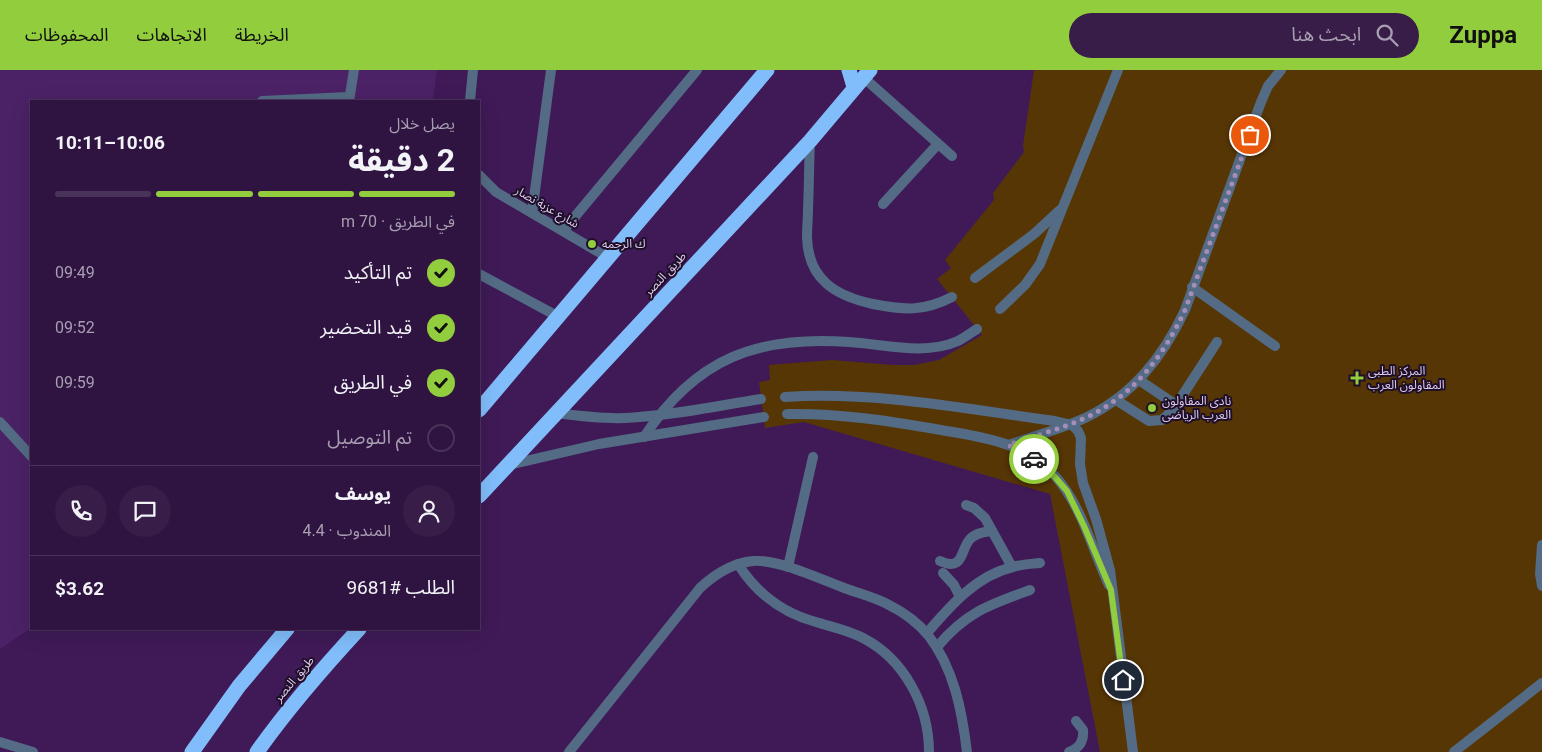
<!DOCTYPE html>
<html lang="ar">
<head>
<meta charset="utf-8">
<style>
  :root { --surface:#2f1441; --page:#371d48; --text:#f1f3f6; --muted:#a79eb1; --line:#4a335a; --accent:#92cd3e }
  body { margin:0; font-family:Roboto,"Noto Sans Arabic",sans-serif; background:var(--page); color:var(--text); direction:rtl; height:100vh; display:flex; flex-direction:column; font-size:19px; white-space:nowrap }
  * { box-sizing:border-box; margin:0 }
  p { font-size:16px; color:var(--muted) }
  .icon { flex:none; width:28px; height:28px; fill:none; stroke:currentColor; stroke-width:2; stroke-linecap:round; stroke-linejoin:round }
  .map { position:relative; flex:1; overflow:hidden; direction:ltr }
  .panel { position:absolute; left:30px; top:30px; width:450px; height:530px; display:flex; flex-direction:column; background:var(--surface); border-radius:0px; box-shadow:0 5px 20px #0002,0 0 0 1px var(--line); direction:rtl }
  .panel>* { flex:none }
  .pin { position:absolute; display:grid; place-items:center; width:42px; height:42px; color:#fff; margin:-21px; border:2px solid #fff; border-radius:50%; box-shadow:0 1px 5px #0007 }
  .courier { position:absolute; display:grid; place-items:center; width:50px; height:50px; margin:-25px; border:4px solid #92cd3e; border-radius:50%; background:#fff; color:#222; box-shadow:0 1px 6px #0007 }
  .summary em { font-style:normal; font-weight:700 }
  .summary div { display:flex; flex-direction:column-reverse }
  .summary { display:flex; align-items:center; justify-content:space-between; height:85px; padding:0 25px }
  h1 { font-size:32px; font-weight:700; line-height:38px }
  .bar { display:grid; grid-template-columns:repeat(4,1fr); gap:8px 5px; align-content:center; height:60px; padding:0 25px }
  .bar i { height:6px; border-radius:4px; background:var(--line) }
  .bar .active { background:var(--accent) }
  .bar p { grid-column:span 4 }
  .line { display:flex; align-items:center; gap:12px; padding:0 25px; border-top:1px solid var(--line) }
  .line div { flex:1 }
  .round { display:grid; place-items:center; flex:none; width:52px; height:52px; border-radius:26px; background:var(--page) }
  ol { padding:0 25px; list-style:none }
  li { display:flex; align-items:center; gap:15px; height:55px }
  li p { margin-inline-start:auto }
  li .icon { padding:5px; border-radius:50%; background:var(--accent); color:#111; stroke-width:4 }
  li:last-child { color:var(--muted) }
  li i { width:28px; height:28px; border:2px solid var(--line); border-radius:50% }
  header { display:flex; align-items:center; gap:30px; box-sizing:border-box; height:70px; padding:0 25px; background:var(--accent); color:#111 }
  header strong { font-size:24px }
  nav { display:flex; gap:28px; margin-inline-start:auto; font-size:18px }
  .search { width:350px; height:45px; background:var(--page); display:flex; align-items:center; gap:12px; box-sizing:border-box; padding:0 18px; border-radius:28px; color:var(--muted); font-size:19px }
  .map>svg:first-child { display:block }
  .built { fill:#4b2266 }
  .green { fill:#573606 }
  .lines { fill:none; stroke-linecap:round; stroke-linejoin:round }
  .lane { stroke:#536b84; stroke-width:10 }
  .street { stroke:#536b84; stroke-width:10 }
  .highway { stroke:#80bdfa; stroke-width:15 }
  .done { stroke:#a78dba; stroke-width:5; stroke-dasharray:0 9 }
  .route { stroke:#92cd3e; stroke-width:6 }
  .poi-dot { fill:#92cd3e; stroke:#1e0f29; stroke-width:2 }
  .labels { text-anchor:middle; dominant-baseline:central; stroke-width:4; stroke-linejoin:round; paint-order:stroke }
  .street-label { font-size:12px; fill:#dfcbf0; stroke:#1e0f29 }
  .poi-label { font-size:12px; fill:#dfcbf0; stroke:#1e0f29; text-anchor:start }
</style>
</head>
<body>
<header>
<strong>Zuppa</strong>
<div class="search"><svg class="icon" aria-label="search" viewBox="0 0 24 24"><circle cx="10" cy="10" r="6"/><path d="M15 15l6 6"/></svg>ابحث هنا</div>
<nav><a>الخريطة</a><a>الاتجاهات</a><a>المحفوظات</a></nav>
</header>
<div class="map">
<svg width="1542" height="682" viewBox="0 0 1542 682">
  <rect width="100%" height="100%" fill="#3f1a57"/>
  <!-- built -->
  <path class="built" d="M0 0H437L433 31H31V558L0 579Z"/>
  <!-- green -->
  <path class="green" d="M1034 0H1542V682H1100L1050 424 804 352 765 358 759 312 770 310 769 295 832 290 893 295H914L939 290 982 265 937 209 951 198 945 190 994 130 993 123 1024 82 1023 76Z"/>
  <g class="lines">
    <!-- lane -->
    <g class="lane">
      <path d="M863 7 952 86"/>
      <path d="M262 31 349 27"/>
      <path d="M349 31 354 0"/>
      <path d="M810 71C809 94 809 117 808 140 808 149 807 158 807 167 808 210 836 226 873 234 904 240 923 242 952 227"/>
      <path d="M883 134 938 74"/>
      <path d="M479 204 559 247"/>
      <path d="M975 208 1034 164 1060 140"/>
      <path d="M1192 217 1275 276"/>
      <path d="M1000 239 1025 215 1040 194 1118 0"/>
      <path d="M1139 310 1176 335"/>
      <path d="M785 327C875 321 966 339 1055 351L1072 355 1078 361 1081 368 1080 394 1083 413 1096 449 1110 500 1133 682"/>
      <path d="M1116 330 1149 351 1162 350 1173 340 1217 272"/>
      <path d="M556 343C579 346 602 349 625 348 670 346 716 336 761 329"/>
      <path d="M787 344C839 343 890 351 941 360 963 364 987 367 1008 375 1025 381 1042 393 1055 406 1082 436 1092 479 1109 515"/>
      <path d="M0 352 31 386"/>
      <path d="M644 367C695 289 757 265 849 272 884 274 924 286 958 271 964 268 971 263 977 259"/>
      <path d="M1009 375C1034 366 1061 359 1085 348 1133 325 1163 287 1185 240L1261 32 1268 16 1281 0"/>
      <path d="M509 395 599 374 764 347"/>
      <path d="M966 435 974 438 985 448 1012 497"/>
      <path d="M1542 475 1540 504 1542 516"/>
      <path d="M940 491C964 502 960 480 970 469 976 463 984 462 992 461"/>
      <path d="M788 497 813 387"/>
      <path d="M943 503 954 515 960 527"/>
      <path d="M937 577C966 542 989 535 1030 520"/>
      <path d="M1069 682C1080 678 1084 671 1083 660L1076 651"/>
      <path d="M1454 682 1542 613"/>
    </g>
    <!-- street -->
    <g class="street">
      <path d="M470 31 473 0"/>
      <path d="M479 105 496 122 607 187"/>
      <path d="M532 143 551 0"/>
      <path d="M563 161 697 0"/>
      <path d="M738 494C757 524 782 543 816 552 832 557 848 560 863 568 904 589 929 636 929 682"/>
      <path d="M927 563C950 536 977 505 1013 497 1022 494 1031 494 1040 493"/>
      <path d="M0 672 33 682"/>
      <path d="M569 682 700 518C715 504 732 493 753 491 779 489 822 510 847 519 861 524 876 528 889 535 903 542 918 553 928 565 954 598 962 641 967 682"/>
    </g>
    <!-- highway -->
    <g class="highway">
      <path d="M849 0 854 17"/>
      <path d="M479 340 767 0"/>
      <path d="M479 426 810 71 870 0"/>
      <path d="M192 682 239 616 287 559"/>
      <path d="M257 682C288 638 323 598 359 559"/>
    </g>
  </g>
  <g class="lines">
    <!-- done -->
    <path class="done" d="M1034 389 1008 375C1034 366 1061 359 1085 348 1133 326 1163 287 1185 240L1250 65"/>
    <!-- route -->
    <path class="route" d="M1034 389 1054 406 1067 421 1084 456 1111 520 1123 610"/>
  </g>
  <!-- markers -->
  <g class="poi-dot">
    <circle cx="592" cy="174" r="5"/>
    <path d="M1354.5 300.5h5v5h5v5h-5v5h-5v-5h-5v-5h5z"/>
    <circle cx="1152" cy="338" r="5"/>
  </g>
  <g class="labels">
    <!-- street labels -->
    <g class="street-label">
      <text transform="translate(547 137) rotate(30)">شارع عزبة نصار</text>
      <text transform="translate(665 204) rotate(-47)">طريق النصر</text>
      <text transform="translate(294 609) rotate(-50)">طريق النصر</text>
    </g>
    <!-- poi labels -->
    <g class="poi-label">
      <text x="602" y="174">ك الرحمه</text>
      <text x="1368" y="301">المركز الطبى<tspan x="1368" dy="14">المقاولون العرب</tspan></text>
      <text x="1162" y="331">نادى المقاولون<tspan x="1162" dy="14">العرب الرياضى</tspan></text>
    </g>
  </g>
</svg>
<div class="pin" style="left:1250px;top:65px;background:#ea580c"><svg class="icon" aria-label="bag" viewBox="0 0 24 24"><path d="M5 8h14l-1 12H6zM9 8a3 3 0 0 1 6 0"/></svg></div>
<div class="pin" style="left:1123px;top:610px;background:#1f2937"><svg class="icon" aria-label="home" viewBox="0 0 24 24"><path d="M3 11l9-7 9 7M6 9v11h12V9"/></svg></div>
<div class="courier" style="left:1034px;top:389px"><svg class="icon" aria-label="car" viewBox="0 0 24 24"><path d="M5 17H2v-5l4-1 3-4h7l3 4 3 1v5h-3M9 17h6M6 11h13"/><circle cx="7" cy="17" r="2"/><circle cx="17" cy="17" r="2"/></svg></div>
<section class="panel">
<div class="summary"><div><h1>2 دقيقة</h1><p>يصل خلال</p></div><em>10:06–10:11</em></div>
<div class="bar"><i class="active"></i><i class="active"></i><i class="active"></i><i></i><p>في الطريق · 70 m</p></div>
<ol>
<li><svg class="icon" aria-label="check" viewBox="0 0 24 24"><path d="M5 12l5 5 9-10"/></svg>تم التأكيد<p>09:49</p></li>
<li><svg class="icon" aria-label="check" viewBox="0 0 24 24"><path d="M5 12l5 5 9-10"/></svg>قيد التحضير<p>09:52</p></li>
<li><svg class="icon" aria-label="check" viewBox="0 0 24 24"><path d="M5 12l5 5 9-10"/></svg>في الطريق<p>09:59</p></li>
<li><i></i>تم التوصيل</li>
</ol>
<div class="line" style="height:90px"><a class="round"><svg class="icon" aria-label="person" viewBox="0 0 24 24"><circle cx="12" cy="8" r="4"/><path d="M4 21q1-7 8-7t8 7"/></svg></a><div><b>يوسف</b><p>المندوب · 4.4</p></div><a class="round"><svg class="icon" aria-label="chat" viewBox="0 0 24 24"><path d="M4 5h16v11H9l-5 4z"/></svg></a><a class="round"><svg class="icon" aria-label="phone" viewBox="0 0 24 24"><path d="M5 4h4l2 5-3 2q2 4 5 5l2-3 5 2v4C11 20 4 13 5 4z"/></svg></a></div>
<div class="line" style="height:65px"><div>الطلب #9681</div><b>$3.62</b></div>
</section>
</div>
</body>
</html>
